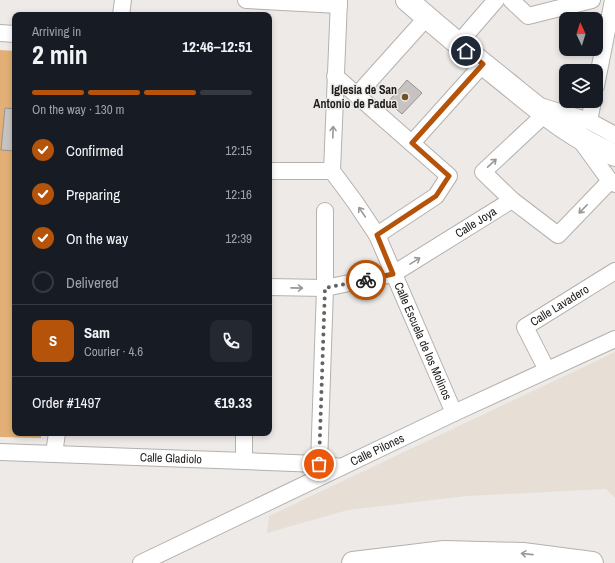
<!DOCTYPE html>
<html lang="en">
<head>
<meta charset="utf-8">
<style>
  :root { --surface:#171b24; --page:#242831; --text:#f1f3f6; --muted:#9ea1a6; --line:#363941; --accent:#b45309 }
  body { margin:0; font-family:"Archivo Narrow",sans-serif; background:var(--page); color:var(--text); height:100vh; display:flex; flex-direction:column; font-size:15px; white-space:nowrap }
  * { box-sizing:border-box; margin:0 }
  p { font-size:13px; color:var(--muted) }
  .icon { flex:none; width:22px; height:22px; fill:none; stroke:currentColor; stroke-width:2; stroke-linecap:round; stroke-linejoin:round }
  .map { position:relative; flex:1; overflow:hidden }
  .drawer { position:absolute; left:12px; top:12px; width:260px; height:424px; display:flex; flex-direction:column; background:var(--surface); border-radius:8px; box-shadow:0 2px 6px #0003 }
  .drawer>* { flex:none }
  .needle { width:26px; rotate:356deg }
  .buttons { position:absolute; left:559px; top:12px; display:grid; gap:8px }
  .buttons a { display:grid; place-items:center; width:44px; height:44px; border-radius:8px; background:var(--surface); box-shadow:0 2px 6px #0003; font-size:20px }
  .pin { position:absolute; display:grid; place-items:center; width:34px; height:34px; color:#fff; margin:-17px; border:2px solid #fff; border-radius:50%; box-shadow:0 1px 4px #0007 }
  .courier { position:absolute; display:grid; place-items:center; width:40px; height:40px; margin:-20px; border:3px solid #b45309; border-radius:50%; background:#fff; color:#222; box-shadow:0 1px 5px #0007 }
  .head em { font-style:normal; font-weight:800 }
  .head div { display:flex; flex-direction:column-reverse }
  .head { display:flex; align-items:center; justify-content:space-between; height:68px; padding:0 20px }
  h1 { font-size:26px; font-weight:800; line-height:30px }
  .bar { display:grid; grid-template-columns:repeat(4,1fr); gap:6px 4px; align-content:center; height:48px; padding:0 20px }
  .bar i { height:5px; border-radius:3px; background:var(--line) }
  .bar .active { background:var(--accent) }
  .bar p { grid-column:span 4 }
  .line { display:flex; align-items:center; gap:10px; padding:0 20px; border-top:1px solid var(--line) }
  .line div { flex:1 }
  .round { display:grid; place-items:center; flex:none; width:42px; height:42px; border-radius:8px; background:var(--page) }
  ol { padding:0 20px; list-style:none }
  li { display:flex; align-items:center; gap:12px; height:44px }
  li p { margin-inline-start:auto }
  li .icon { padding:4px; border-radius:50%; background:var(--accent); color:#fff; stroke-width:4 }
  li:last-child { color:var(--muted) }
  li i { width:22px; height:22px; border:2px solid var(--line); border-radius:50% }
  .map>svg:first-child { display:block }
  .built { fill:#e7dfd5 }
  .green { fill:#e2b076 }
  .building { fill:#c6c3c0; stroke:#969491 }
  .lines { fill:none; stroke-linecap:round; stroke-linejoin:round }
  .minor-casing { stroke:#b4b1ae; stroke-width:18 }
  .primary-casing { stroke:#b4b1ae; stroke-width:24 }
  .trunk-casing { stroke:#b4b1ae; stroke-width:24 }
  .minor { stroke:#fff; stroke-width:16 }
  .primary { stroke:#fff; stroke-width:22 }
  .trunk { stroke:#fff; stroke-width:22 }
  .oneway { stroke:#999898 }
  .done { stroke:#656362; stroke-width:4; stroke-dasharray:0 7.2 }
  .route { stroke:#b45309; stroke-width:5 }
  .poi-dot { fill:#725128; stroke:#edeae7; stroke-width:1.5 }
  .labels { text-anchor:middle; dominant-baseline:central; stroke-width:3; stroke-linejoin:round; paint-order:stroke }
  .poi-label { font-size:12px; font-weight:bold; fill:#1c1b1a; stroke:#edeae7; text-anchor:end }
  .street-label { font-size:12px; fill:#1c1b1a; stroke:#edeae7 }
</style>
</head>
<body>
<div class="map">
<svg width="615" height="563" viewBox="0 0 615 563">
  <rect width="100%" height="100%" fill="#edeae7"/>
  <!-- built -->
  <path class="built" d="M615 352V498L606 489 467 496 348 510 267 533 269 516Z"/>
  <!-- green -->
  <path class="green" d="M0 50 15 51V433H41V438L0 437Z"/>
  <!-- building -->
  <g class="building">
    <path d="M407 80 422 93 402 114 388 102Z"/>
    <path d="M5 108 15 109V151L1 150Z"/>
  </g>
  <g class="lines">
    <defs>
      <g id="minor">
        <path d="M246 0 339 5"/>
        <path id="s1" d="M339 0 332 171 355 202 377 235 454 413"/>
        <path d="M511 0 528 16 592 0"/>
        <path d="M121 15 123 0"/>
        <path d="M0 33 15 34"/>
        <path d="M458 44 496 0"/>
        <path d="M335 76 449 176 436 196 377 235"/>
        <path d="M596 86 613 0"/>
        <path d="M357 95 427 17"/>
        <path d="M540 106 589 121 615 135"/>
        <path d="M545 114 483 172 512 200 558 235 610 181"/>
        <path d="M589 121 593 101"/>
        <path d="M581 141 610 181 615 184"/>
        <path d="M412 143 483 64"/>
        <path d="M269 171H332"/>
        <path id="s2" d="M269 287 325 288 393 274 512 200"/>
        <path id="s3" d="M547 370 525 327 615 271"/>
        <path id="s4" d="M0 452 244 461 319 464 341 467"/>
        <path d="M54 454 57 433"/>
        <path d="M244 461V433"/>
        <path d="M319 464 325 288V211"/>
        <path id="s5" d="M141 563 454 413 615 339"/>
      </g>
      <path id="primary" d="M407 0C440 29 474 57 508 84 541 111 575 140 615 155"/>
      <path id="trunk" d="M353 563 444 552 523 554 592 563"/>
    </defs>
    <!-- minor casing -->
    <use href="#minor" class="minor-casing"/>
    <!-- primary casing -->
    <use href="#primary" class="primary-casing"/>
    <!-- trunk casing -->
    <use href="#trunk" class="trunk-casing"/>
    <!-- minor -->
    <use href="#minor" class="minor"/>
    <!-- primary -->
    <use href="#primary" class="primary"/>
    <!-- trunk -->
    <use href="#trunk" class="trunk"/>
  </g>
  <!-- one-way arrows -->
  <defs><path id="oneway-shaft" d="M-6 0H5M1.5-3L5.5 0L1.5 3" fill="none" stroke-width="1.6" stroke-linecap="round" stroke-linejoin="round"/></defs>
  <g class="oneway">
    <use href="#oneway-shaft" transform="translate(333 132) rotate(-88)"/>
    <use href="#oneway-shaft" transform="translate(492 163) rotate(-43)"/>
    <use href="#oneway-shaft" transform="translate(583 209) rotate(134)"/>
    <use href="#oneway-shaft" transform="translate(362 212) rotate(-124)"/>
    <use href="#oneway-shaft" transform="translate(415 261) rotate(-32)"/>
    <use href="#oneway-shaft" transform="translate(297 288) rotate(1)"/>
    <use href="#oneway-shaft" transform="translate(527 554) rotate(-174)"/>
  </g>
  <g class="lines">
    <!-- done -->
    <path class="done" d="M319 464 325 288 366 280"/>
    <!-- route -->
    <path class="route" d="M366 280 393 274 377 235 436 196 449 176 412 143 483 64 466 51"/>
  </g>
  <!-- markers -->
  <circle class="poi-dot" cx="405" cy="97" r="4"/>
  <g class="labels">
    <!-- poi labels -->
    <g class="poi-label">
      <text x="397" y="90">Iglesia de San<tspan x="397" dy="14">Antonio de Padua</tspan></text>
    </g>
    <!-- street labels -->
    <g class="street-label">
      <text stroke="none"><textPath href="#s2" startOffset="223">Calle Joya</textPath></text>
      <text stroke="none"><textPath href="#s3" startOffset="89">Calle Lavadero</textPath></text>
      <text stroke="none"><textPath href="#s1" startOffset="365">Calle Escuela de los Molinos</textPath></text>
      <text stroke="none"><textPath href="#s5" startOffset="262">Calle Pilones</textPath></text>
      <text stroke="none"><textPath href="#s4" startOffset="171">Calle Gladiolo</textPath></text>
    </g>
  </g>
</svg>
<div class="buttons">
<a><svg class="needle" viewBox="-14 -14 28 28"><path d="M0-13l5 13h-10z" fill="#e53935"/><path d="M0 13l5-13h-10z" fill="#9ea1a6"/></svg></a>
<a><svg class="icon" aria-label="layers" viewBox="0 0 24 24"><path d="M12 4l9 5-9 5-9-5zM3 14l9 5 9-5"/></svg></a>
</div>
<div class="pin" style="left:319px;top:464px;background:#ea580c"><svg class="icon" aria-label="bag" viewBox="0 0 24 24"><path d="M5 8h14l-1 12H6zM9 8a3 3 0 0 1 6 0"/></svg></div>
<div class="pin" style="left:466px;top:51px;background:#1f2937"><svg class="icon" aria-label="home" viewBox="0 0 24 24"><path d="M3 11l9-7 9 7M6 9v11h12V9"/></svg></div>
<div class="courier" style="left:366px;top:280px"><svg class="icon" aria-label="bike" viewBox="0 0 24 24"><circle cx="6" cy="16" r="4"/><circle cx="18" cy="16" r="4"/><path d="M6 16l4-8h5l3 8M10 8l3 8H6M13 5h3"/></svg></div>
<section class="drawer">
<div class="head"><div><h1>2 min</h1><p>Arriving in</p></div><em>12:46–12:51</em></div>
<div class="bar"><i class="active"></i><i class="active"></i><i class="active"></i><i></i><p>On the way · 130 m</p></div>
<ol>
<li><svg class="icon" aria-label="check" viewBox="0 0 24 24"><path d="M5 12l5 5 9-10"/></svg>Confirmed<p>12:15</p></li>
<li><svg class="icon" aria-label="check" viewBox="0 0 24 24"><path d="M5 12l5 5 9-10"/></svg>Preparing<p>12:16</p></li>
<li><svg class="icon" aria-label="check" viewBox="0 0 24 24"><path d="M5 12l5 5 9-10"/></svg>On the way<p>12:39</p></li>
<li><i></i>Delivered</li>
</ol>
<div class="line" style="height:72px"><b class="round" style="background:var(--accent);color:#fff">S</b><div><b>Sam</b><p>Courier · 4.6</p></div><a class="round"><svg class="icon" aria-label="phone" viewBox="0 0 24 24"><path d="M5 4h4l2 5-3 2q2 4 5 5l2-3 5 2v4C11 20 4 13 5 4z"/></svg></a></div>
<div class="line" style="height:52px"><div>Order #1497</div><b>€19.33</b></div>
</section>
</div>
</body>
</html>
